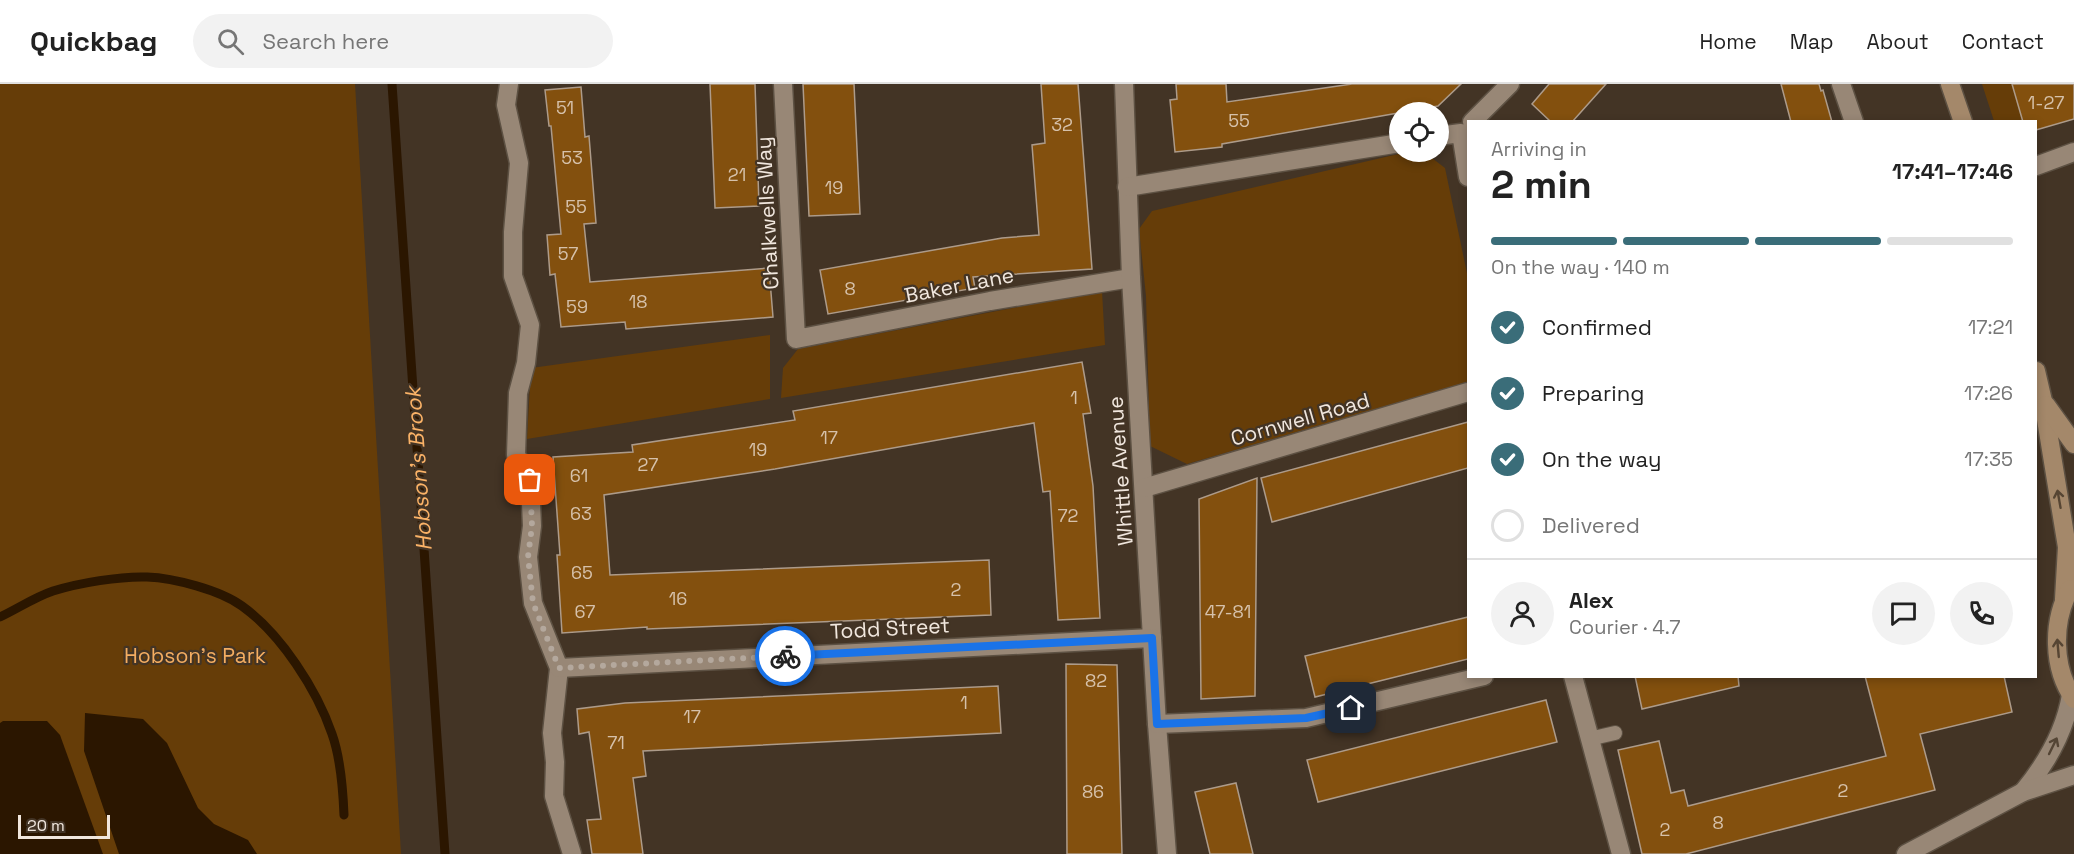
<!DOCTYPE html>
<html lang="en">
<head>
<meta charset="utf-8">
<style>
  :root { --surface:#fff; --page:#f2f2f2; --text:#222; --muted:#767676; --line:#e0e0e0; --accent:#3a6d79 }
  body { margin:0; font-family:"Space Grotesk",sans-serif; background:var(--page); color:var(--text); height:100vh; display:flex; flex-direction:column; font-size:22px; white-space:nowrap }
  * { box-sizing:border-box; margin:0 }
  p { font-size:20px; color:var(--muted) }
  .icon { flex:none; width:33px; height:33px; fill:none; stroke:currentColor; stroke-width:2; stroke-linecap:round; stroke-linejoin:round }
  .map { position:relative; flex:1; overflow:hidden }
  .panel { position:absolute; left:1467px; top:36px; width:570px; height:558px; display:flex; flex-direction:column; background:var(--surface); border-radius:0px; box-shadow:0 3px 9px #0003 }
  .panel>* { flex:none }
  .fabs { position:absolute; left:1389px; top:18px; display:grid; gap:12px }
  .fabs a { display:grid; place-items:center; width:60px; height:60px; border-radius:50%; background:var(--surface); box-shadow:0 3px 9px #0003; font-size:30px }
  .scale { position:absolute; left:18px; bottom:15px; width:92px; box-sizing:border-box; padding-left:6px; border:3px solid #f1e7de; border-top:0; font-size:16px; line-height:21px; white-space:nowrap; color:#f1e7de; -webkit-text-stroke:4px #433425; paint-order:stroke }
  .pin { position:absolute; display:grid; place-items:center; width:51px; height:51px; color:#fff; margin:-26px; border-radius:12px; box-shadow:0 3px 9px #0006 }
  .courier { position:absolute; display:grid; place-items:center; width:60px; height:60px; margin:-30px; border:4px solid #1a73e8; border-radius:50%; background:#fff; color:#222; box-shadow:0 2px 8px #0007 }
  .overview em { font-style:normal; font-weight:700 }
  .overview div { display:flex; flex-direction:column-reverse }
  .overview { display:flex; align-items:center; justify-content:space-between; height:102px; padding:0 24px }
  h1 { font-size:39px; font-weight:700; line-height:45px }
  .bar { display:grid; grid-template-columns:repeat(4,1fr); gap:9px 6px; align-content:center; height:72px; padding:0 24px }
  .bar i { height:8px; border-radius:4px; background:var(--line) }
  .bar .current { background:var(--accent) }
  .bar p { grid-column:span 4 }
  .line { display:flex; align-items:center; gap:15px; padding:0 24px; border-top:2px solid var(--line) }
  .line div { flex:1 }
  .round { display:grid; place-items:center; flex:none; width:63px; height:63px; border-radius:32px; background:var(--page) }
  ol { padding:0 24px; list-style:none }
  li { display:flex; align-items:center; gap:18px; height:66px }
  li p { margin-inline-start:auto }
  li .icon { padding:6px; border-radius:50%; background:var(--accent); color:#fff; stroke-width:4 }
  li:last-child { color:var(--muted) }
  li i { width:33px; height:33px; border:3px solid var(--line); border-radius:50% }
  header { display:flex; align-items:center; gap:36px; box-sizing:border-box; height:84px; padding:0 30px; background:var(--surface); border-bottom:2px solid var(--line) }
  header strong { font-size:28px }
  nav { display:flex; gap:33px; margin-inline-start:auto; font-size:21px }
  .search { width:420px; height:54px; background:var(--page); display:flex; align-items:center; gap:15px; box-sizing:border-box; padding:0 21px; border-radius:33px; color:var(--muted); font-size:22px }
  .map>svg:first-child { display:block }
  .green { fill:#663d08 }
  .water { fill:#2b1600 }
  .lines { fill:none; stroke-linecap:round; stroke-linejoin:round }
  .stream { stroke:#2b1600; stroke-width:9 }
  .building { fill:#83500e; stroke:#ad9b8a; stroke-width:1.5 }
  .lane-casing { stroke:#5d5143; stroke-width:16 }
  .street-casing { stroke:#5d5143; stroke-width:21 }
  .secondary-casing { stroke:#5d5143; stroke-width:21 }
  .lane { stroke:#988776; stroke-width:14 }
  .street { stroke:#988776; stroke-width:18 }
  .secondary { stroke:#a4886a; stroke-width:18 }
  .oneway { stroke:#564533 }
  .oneway2 { stroke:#544535 }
  .done { stroke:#b4a89d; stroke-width:6; stroke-dasharray:0 10.8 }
  .route { stroke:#1a73e8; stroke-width:8 }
  .labels { text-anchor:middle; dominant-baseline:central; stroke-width:4.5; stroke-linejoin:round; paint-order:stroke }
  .number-label { font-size:18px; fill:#d6c1aa }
  .street-label { font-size:21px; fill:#f1e7de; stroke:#433425 }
  .park-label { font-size:21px; fill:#f4ad61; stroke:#433425 }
  .water-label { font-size:22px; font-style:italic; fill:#fab267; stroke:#433425 }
</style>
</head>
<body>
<header>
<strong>Quickbag</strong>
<div class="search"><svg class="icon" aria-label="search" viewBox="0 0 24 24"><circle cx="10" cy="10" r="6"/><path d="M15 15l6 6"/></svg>Search here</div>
<nav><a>Home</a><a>Map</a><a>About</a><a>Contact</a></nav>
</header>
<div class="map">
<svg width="2074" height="770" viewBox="0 0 2074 770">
  <rect width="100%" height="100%" fill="#433425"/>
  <!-- green -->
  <g class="green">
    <path d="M0 0H355L401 770H0Z"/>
    <path d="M1982 0H2012L2023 37H1994Z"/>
    <path d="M1407 68 1428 71 1445 84 1468 194V298L1187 380 1150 362 1146 212 1139 145 1152 127Z"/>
    <path d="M1102 207 1105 261 781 314 783 284 798 265Z"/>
    <path d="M770 251V315L527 355 531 284Z"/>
  </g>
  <!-- water -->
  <g class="water">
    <path d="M85 629 143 635 167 659 198 724 214 740 248 756 257 770H119L84 667Z"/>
    <path d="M3 637H47L60 651 103 770H0V639Z"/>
  </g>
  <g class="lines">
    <!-- stream -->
    <g class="stream">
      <path d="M392 0 445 770"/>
      <path d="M0 533C17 525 35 513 53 507 79 499 120 492 147 493 174 494 220 506 242 522 281 550 317 606 332 650 341 675 343 706 344 731"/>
    </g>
  </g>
  <!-- building -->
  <g class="building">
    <path d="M710 0H755L759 122 715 124Z"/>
    <path d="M803 0H854L860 130 809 132Z"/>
    <path d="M1041 0H1078L1092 185 973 193 975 204 828 230 820 186 1002 154 1039 151 1032 61 1045 59Z"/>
    <path d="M1176 0H1226L1227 18 1352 0H1461L1438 22 1222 60V63L1175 68 1170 16 1177 15Z"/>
    <path d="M1549 0H1606L1572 38H1551L1532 20Z"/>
    <path d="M1781 0H1819L1821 7 1823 6 1832 38H1791Z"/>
    <path d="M2012 0H2074V35L2036 46V38H2023Z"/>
    <path d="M581 3 585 53 589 52 596 139 584 140 590 198 769 184 773 233 626 245 625 238 561 243 555 190 550 191 547 151 561 150 551 42H549L545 6Z"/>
    <path d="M1082 278 1091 329 1083 330 1093 402 1100 534 1058 536 1050 407 1043 408 1034 339 775 385 604 411 610 491 989 476 991 531 647 545V543L562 549 557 471H560L553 373 633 368 632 361 795 336 793 327Z"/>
    <path d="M1468 338V384L1272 438 1261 394Z"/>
    <path d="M1257 394 1255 612 1201 615 1199 415Z"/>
    <path d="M1468 533V575L1315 613 1305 572Z"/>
    <path d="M1066 580 1117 581 1122 770H1067Z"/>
    <path d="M1635 592H1738L1739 602 1642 625Z"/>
    <path d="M1865 592H2004L2012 628 1920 650 1935 706 1686 770H1642L1618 666 1659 657 1671 709 1684 706 1688 722 1886 672Z"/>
    <path d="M998 602 1001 649 643 667 646 692 633 694 643 770H592L587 736 601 735 589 648 579 650 577 625 625 619Z"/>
    <path d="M1546 616 1557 658 1318 718 1307 676Z"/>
    <path d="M1236 699 1253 770H1210L1195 708Z"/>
  </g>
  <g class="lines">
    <defs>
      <path id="lane" d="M1589 655 1615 649"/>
      <g id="street">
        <path d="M509 0 506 21 519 79 513 148V192L530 241 526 279 518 309 516 371 530 396 532 442 528 473 533 519 559 584 552 649 555 678 554 712 572 770"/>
        <path d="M783 0 796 255 990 217 1131 194"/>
        <path d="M1124 0 1131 194 1157 640 1167 770"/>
        <path d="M1841 0 1854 38"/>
        <path d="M1472 38 1510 0"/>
        <path d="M1438 52 1461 49 1468 93"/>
        <path d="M2036 82 2074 68"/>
        <path d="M1127 103 1400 59"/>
        <path d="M1144 404 1468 308"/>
        <path d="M559 584 1152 554"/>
        <path d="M1573 592 1621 770"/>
        <path d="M1157 640 1306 634 1484 592"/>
        <path d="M2023 708C2046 680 2065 647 2071 611"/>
        <path d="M1906 770 2023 708 2074 691"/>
      </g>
      <g id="secondary">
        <path d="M1950 0 1963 38"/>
        <path d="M2036 287 2043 317 2067 463 2064 515"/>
        <path d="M2046 321 2074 360"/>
        <path d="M2070 505C2052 537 2052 584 2074 615"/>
      </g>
    </defs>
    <!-- lane casing -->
    <use href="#lane" class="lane-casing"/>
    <!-- street casing -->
    <use href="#street" class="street-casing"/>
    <!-- secondary casing -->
    <use href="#secondary" class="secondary-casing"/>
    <!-- lane -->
    <use href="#lane" class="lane"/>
    <!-- street -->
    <use href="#street" class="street"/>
    <!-- secondary -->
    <use href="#secondary" class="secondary"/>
  </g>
  <!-- one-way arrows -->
  <defs><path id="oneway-shaft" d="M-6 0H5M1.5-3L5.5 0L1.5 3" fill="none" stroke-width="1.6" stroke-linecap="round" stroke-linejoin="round" transform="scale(1.5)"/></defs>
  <g class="oneway">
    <use href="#oneway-shaft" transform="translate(2059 415) rotate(-100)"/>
    <use href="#oneway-shaft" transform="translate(2058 564) rotate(-95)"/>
  </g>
  <use class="oneway2" href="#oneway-shaft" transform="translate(2053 662) rotate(-64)"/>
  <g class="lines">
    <!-- done -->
    <path class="done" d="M530 396 532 442 528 473 533 519 559 584 785 572"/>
    <!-- route -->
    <path class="route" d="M785 572 1152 554 1157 640 1306 634 1351 624"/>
  </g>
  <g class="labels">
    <!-- number labels -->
    <g class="number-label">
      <text x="2046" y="18">1-27</text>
      <text x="565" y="23">51</text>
      <text x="1239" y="36">55</text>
      <text x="1062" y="40">32</text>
      <text x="572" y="73">53</text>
      <text x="737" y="90">21</text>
      <text x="834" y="103">19</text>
      <text x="576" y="122">55</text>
      <text x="568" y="169">57</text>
      <text x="850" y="204">8</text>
      <text x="638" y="217">18</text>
      <text x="577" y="222">59</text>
      <text x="1074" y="313">1</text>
      <text x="829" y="353">17</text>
      <text x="758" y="365">19</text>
      <text x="648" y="380">27</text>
      <text x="579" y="391">61</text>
      <text x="581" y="429">63</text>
      <text x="1068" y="431">72</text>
      <text x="582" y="488">65</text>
      <text x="956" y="505">2</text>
      <text x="678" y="514">16</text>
      <text x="585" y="527">67</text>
      <text x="1228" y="527">47-81</text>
      <text x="1096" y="596">82</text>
      <text x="964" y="618">1</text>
      <text x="692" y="632">17</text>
      <text x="616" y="658">71</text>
      <text x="1843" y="706">2</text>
      <text x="1093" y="707">86</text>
      <text x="1718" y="738">8</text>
      <text x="1665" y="745">2</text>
    </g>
    <!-- street labels -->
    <g class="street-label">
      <text transform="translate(767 129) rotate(-93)">Chalkwells Way</text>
      <text transform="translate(959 201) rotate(-11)">Baker Lane</text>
      <text transform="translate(1300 335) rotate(-16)">Cornwell Road</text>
      <text transform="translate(1120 387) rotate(-94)">Whittle Avenue</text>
      <text transform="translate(890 544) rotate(-3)">Todd Street</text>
    </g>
    <!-- park labels -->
    <g class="park-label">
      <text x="195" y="571">Hobson's Park</text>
    </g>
    <!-- water labels -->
    <g class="water-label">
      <text transform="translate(418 385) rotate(-94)">Hobson's Brook</text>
    </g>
  </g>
</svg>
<div class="fabs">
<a><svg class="icon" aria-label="locate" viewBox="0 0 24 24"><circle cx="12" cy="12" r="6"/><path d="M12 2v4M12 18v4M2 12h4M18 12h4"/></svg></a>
</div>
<div class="scale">20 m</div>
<div class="pin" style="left:530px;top:396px;background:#ea580c"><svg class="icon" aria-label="bag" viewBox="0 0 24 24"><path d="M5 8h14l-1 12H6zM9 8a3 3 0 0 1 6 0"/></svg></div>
<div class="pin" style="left:1351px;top:624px;background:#1f2937"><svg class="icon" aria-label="home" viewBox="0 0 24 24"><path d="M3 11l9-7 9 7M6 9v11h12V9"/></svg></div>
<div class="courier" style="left:785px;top:572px"><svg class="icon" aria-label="bike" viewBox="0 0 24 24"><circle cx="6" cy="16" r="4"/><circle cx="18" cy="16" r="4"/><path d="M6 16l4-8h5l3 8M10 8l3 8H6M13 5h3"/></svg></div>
<section class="panel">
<div class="overview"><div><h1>2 min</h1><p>Arriving in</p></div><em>17:41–17:46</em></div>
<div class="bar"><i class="current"></i><i class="current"></i><i class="current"></i><i></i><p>On the way · 140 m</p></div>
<ol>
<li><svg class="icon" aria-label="check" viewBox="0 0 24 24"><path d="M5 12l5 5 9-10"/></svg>Confirmed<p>17:21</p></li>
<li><svg class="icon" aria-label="check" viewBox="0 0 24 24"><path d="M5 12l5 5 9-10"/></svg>Preparing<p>17:26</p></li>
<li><svg class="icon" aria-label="check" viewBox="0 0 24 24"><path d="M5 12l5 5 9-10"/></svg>On the way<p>17:35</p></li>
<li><i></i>Delivered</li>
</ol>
<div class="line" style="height:108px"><a class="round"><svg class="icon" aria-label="person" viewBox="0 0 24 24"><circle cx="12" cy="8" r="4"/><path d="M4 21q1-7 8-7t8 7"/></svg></a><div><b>Alex</b><p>Courier · 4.7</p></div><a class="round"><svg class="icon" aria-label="chat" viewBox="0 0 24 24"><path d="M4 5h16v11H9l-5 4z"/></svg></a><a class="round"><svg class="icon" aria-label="phone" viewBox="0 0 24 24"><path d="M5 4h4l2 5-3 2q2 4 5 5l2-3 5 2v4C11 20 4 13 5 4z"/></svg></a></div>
</section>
</div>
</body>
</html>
